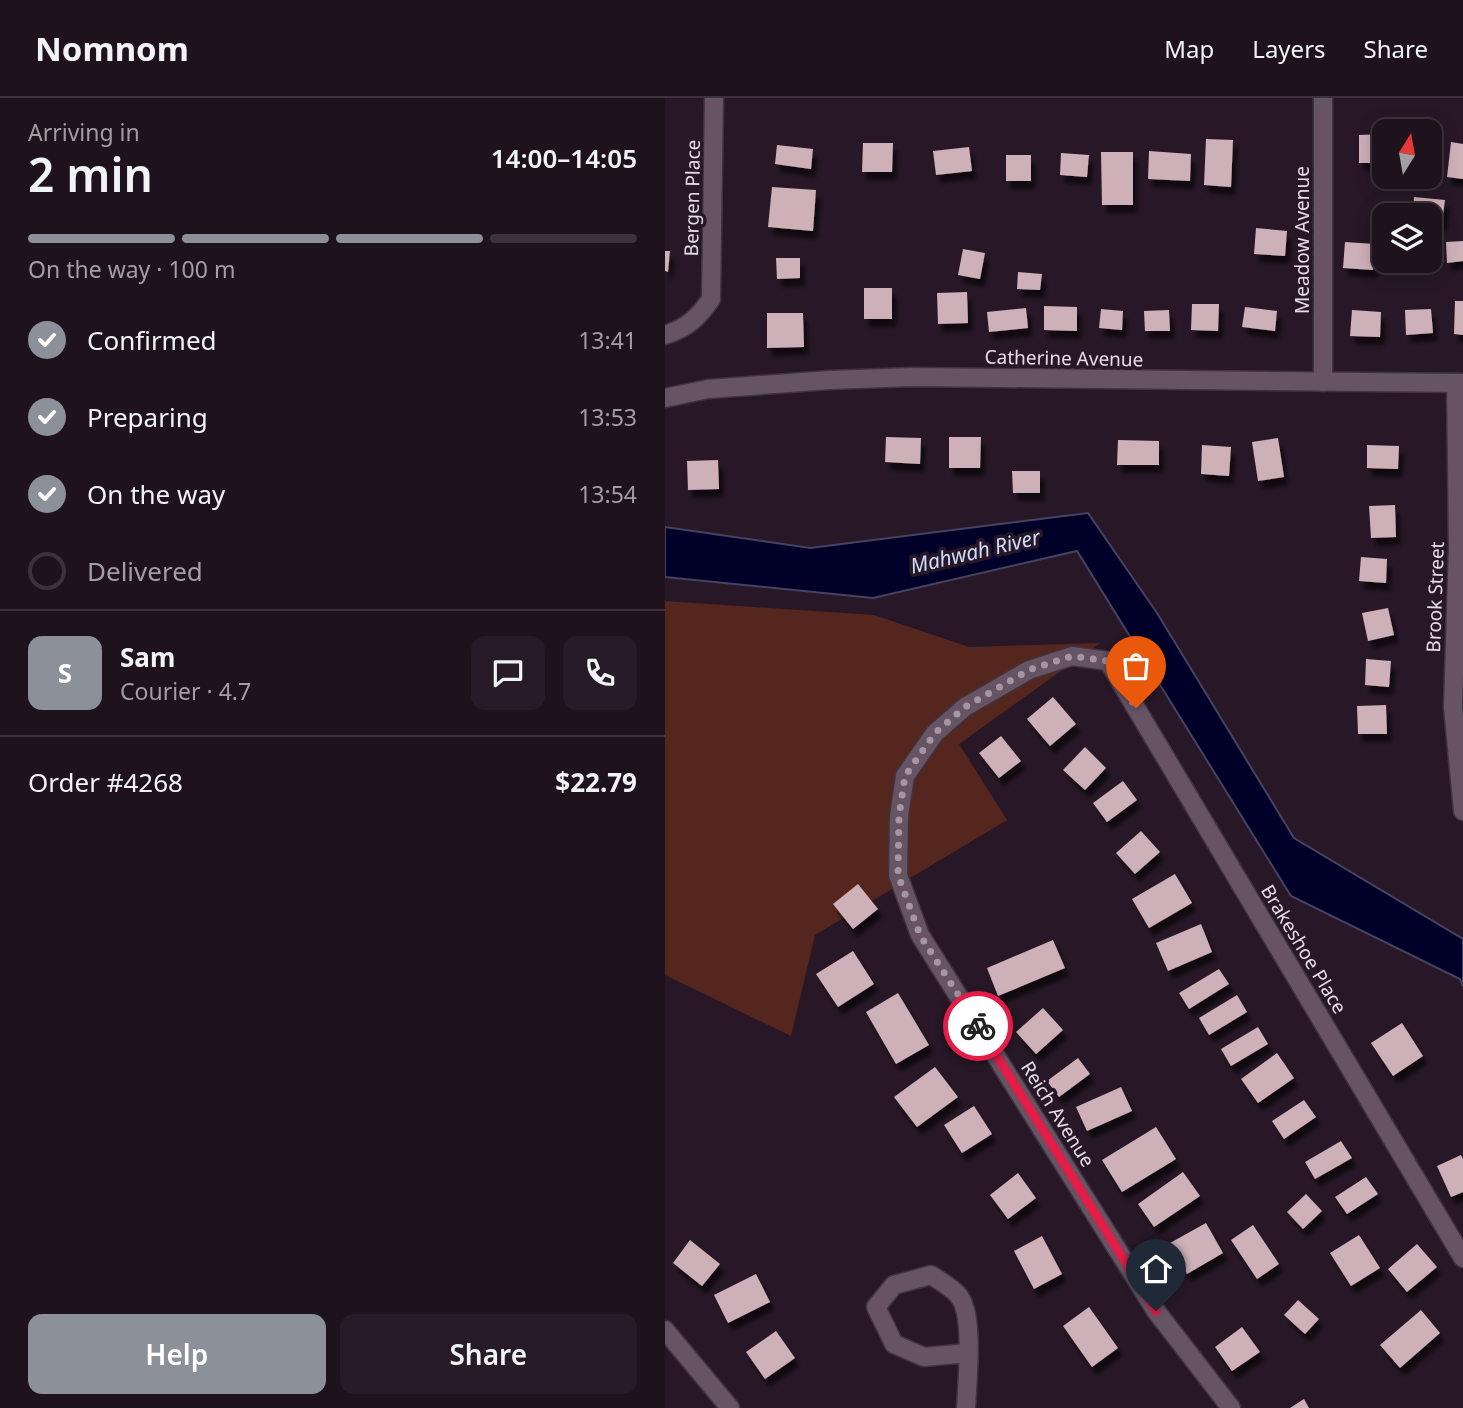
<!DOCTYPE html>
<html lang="en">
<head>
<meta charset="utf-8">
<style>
  :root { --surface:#1e121d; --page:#261b26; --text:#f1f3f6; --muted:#a19ea4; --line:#3c323b; --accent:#8c9099 }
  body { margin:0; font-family:"Noto Sans",sans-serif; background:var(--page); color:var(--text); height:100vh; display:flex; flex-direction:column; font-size:26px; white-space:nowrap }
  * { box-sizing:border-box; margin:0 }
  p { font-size:23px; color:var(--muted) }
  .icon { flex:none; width:38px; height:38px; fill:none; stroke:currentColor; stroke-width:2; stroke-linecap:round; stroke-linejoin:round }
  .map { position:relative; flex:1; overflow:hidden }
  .drawer { display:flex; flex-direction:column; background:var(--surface); width:665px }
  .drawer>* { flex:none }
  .needle { width:46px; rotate:11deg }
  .fabs { position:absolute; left:707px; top:21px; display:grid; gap:14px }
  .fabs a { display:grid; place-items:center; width:70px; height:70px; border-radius:14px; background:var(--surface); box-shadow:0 4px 18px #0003,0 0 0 2px var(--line); font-size:35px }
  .pin { position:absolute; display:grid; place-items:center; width:60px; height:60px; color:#fff; margin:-72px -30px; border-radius:50% 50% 50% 0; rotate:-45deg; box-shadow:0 0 7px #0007 }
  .pin .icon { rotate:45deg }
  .courier { position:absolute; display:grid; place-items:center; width:70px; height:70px; margin:-35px; border:5px solid #e11d48; border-radius:50%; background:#fff; color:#222; box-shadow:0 2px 9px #0007 }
  .headline em { font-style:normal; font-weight:600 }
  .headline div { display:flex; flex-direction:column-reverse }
  .headline { display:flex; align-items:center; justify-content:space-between; height:119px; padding:0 28px }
  h1 { font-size:46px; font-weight:600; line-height:52px }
  .bar { display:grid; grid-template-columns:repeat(4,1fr); gap:10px 7px; align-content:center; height:84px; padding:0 28px }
  .bar i { height:9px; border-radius:5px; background:var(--line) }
  .bar .selected { background:var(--accent) }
  .bar p { grid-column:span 4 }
  .line { display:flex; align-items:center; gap:18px; padding:0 28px; border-top:2px solid var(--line) }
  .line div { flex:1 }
  .round { display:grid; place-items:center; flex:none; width:74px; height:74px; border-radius:14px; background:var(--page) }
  ol { padding:0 28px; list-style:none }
  li { display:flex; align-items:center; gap:21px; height:77px }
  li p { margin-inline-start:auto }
  li .icon { padding:7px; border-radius:50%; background:var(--accent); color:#fff; stroke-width:4 }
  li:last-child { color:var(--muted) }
  li i { width:38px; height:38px; border:4px solid var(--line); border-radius:50% }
  .cta { display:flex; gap:14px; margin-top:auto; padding:14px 28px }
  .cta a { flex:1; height:80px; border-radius:14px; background:var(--accent); color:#fff; font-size:28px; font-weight:600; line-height:80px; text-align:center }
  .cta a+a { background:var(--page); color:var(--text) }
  header { display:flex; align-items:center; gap:42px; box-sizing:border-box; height:98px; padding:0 35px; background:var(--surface); border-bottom:2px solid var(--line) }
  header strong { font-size:33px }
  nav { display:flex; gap:38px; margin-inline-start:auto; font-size:24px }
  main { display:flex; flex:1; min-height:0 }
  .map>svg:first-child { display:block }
  .green { fill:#55261e }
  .water { fill:#010028; stroke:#464261; stroke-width:2 }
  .building { fill:#ceb0b8; filter:url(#shadow) }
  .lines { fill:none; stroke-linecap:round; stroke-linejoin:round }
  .minor-casing { stroke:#3f343e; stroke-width:21 }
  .minor { stroke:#665364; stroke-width:18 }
  .done { stroke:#a497a3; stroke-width:7; stroke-dasharray:0 12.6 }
  .route { stroke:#e11d48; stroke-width:9 }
  .labels { text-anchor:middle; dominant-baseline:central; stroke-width:7; stroke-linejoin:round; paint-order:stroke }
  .street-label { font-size:19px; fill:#e7dce6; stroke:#281827 }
  .water-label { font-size:21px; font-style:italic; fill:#cfddfe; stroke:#281827 }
</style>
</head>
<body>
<header>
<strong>Nomnom</strong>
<nav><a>Map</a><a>Layers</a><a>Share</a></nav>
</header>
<main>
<section class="drawer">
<div class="headline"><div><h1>2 min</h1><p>Arriving in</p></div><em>14:00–14:05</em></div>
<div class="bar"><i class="selected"></i><i class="selected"></i><i class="selected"></i><i></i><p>On the way · 100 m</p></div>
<ol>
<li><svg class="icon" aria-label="check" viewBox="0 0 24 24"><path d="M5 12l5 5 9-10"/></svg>Confirmed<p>13:41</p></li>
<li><svg class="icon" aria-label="check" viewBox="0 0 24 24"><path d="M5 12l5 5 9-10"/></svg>Preparing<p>13:53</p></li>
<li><svg class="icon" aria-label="check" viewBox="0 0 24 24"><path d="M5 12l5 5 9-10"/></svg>On the way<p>13:54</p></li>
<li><i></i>Delivered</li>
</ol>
<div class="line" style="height:126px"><b class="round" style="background:var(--accent);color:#fff">S</b><div><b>Sam</b><p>Courier · 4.7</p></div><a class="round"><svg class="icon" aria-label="chat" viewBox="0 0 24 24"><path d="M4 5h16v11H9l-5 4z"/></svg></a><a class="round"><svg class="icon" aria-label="phone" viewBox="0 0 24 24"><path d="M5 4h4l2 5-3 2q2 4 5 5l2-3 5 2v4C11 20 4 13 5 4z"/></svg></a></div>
<div class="line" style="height:91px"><div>Order #4268</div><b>$22.79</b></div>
<div class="cta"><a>Help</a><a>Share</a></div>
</section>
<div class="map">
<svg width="798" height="1310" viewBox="0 0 798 1310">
  <defs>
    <filter id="shadow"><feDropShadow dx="4.5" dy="8" stdDeviation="2" flood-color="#0009"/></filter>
  </defs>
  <rect width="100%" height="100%" fill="#281827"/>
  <!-- green -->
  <path class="green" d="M0 503 209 517 304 549 435 545 294 646 342 722 150 837 126 938 0 877Z"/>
  <!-- water -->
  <path class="water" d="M423 415 492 515 629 740 798 841V888L795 881 626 798 412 453 208 500 0 479V429L145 450Z"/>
  <!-- building -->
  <g class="building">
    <path d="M719 36V65H694V37Z"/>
    <path d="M541 41 568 42 566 89 539 87Z"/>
    <path d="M786 44 798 46V81L782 79Z"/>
    <path d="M198 45H228L227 74H197Z"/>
    <path d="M112 47 148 51 146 71 110 66Z"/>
    <path d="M304 49 307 73 271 77 268 53Z"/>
    <path d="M484 53 526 56 525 83 483 81Z"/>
    <path d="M436 54H468V107H437Z"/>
    <path d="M396 55 424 57 422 79 395 77Z"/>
    <rect x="341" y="57" width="25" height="26"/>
    <path d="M107 89 151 92 148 133 103 129Z"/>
    <path d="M749 99 780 102 777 125 765 124V117H748Z"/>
    <path d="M591 130 622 133 620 158 589 156Z"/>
    <path d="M798 143V163L782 165 781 144Z"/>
    <path d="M680 144 710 146 708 172 678 170Z"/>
    <path d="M298 151 320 155 315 181 293 177Z"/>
    <path d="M0 153H5L3 174 0 173Z"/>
    <path d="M111 160H135V180L112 181Z"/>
    <path d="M353 174 377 176 375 192 352 191Z"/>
    <rect x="199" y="190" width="28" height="31"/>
    <path d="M302 194 303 225 273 226 272 195Z"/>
    <path d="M790 203H798V237L789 236Z"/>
    <path d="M527 206H554L553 233 526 232Z"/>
    <path d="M379 208 412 209V233L379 232Z"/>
    <path d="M580 209 612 213 610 233 577 229Z"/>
    <path d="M361 210 363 230 324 234 322 214Z"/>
    <path d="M436 211 458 213 457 232 434 230Z"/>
    <path d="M766 211 768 235 741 237 740 212Z"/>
    <path d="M504 212 505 233H480L479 213Z"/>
    <path d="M687 212 716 214 715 239 685 238Z"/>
    <path d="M102 215H138L139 249 102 250Z"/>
    <path d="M221 339 256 340 255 366 220 364Z"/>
    <path d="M284 339H316L315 370H284Z"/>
    <path d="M613 340 619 379 593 383 587 344Z"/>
    <path d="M453 342 494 343V367H452Z"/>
    <path d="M537 347 566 349 564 378 536 376Z"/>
    <path d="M702 347 734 348 733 371 702 370Z"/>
    <path d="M53 362 54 391 23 392 22 363Z"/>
    <path d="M347 373H375V395H348Z"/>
    <path d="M730 407 731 439 706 440 704 408Z"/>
    <path d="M696 459 722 461 721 485 694 483Z"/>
    <path d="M723 510 729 537 703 543 697 515Z"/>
    <path d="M701 561 726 563 724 589 700 587Z"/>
    <path d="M388 599 411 626 385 648 362 621Z"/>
    <path d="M721 607 722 636H693L692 608Z"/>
    <path d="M336 638 356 663 334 680 314 655Z"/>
    <path d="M420 649 441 670 420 692 398 672Z"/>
    <path d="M458 683 472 702 442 724 428 705Z"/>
    <path d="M476 733 495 754 470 776 451 755Z"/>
    <path d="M510 776 527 805 484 830 467 801Z"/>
    <path d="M193 786 213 811 188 831 168 806Z"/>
    <path d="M536 826 547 854 503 873 491 845Z"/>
    <path d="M388 842 400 870 333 898 322 870Z"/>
    <path d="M188 853 209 886 173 909 151 876Z"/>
    <path d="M554 871 564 886 524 911 514 895Z"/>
    <path d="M233 895 264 947 231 966 201 914Z"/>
    <path d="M572 897 582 914 544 937 534 920Z"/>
    <path d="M378 910 398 932 371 956 351 934Z"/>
    <path d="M737 925 758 958 728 978 706 945Z"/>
    <path d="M593 929 603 946 566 968 556 951Z"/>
    <path d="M612 955 629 980 593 1005 576 981Z"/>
    <path d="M413 960 425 976 394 999 382 983Z"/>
    <path d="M270 969 293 999 252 1029 229 999Z"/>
    <path d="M456 989 467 1013 422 1033 411 1009Z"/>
    <path d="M639 1002 651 1019 619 1041 607 1023Z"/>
    <path d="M309 1008 327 1036 297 1055 279 1027Z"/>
    <path d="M491 1029 511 1061 457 1094 437 1062Z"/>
    <path d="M676 1043 687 1060 650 1081 640 1064Z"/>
    <path d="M796 1057 798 1061V1094L786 1099 772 1068Z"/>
    <path d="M518 1074 535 1098 489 1129 473 1106Z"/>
    <path d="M353 1075 371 1100 343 1121 325 1097Z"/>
    <path d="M701 1079 713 1096 682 1116 670 1099Z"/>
    <path d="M641 1096 657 1113 638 1131 622 1114Z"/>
    <path d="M541 1125 558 1155 522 1176 505 1145Z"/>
    <path d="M588 1127 614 1166 592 1181 566 1142Z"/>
    <path d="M694 1137 715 1170 686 1188 665 1155Z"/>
    <path d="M377 1138 397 1176 369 1191 349 1153Z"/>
    <path d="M25 1142 55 1166 37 1188 8 1165Z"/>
    <path d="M752 1146 772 1169 742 1194 723 1171Z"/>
    <path d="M91 1176 105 1204 63 1225 49 1197Z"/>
    <path d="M633 1202 654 1221 640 1236 619 1217Z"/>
    <path d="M424 1209 453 1250 427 1269 398 1228Z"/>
    <path d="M756 1212 775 1235 735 1270 715 1247Z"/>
    <path d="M577 1229 595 1254 567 1273 550 1249Z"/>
    <path d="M111 1233 130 1260 100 1281 81 1254Z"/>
    <path d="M639 1301 644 1310H625Z"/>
  </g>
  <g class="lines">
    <defs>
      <g id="minor">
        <path d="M658 0V284"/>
        <path d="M0 237C22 230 33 220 46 201L49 0"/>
        <path d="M791 285 793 449 788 609 798 713"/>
        <path d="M0 300 43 291 165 282 248 279 798 285"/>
        <path d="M0 1232 65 1310"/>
        <path d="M301 1310C302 1284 310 1215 293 1197 286 1189 275 1183 266 1177L229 1187 211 1209 229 1246 259 1259 303 1255"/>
        <path d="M566 1310 491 1213 255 837 233 777 234 718 240 678 270 635 300 609 364 572 407 558 443 563 798 1160"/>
      </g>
    </defs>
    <!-- minor casing -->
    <use href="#minor" class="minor-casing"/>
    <!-- minor -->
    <use href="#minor" class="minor"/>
  </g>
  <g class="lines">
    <!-- done -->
    <path class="done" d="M313 928 255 837 233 777 234 718 240 678 270 635 300 609 364 572 407 558 443 563 471 610"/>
    <!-- route -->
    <path class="route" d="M313 928 491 1213"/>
  </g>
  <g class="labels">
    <!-- street labels -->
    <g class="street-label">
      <text transform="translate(27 100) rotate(-89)">Bergen Place</text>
      <text transform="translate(637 142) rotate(-90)">Meadow Avenue</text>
      <text transform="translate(399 260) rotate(1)">Catherine Avenue</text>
      <text transform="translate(770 499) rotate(-88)">Brook Street</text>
      <text transform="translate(639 851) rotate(59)">Brakeshoe Place</text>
      <text transform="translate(393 1016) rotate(58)">Reich Avenue</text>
    </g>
    <!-- water labels -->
    <g class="water-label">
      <text transform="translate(310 453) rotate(-13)">Mahwah River</text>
    </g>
  </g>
</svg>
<div class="fabs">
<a><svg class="needle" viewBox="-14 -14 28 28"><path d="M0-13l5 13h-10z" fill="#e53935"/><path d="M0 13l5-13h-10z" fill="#a19ea4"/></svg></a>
<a><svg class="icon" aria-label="layers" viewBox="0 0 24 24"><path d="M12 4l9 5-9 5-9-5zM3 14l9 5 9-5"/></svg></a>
</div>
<div class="pin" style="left:471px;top:610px;background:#ea580c"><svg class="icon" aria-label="bag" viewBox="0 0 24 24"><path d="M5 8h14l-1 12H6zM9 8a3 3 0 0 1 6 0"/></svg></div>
<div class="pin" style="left:491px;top:1213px;background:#1f2937"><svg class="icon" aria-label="home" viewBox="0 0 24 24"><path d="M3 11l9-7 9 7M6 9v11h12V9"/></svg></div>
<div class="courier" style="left:313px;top:928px"><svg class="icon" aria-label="bike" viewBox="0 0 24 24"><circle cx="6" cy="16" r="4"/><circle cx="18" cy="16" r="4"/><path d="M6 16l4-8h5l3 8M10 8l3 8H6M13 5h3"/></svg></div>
</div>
</main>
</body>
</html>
